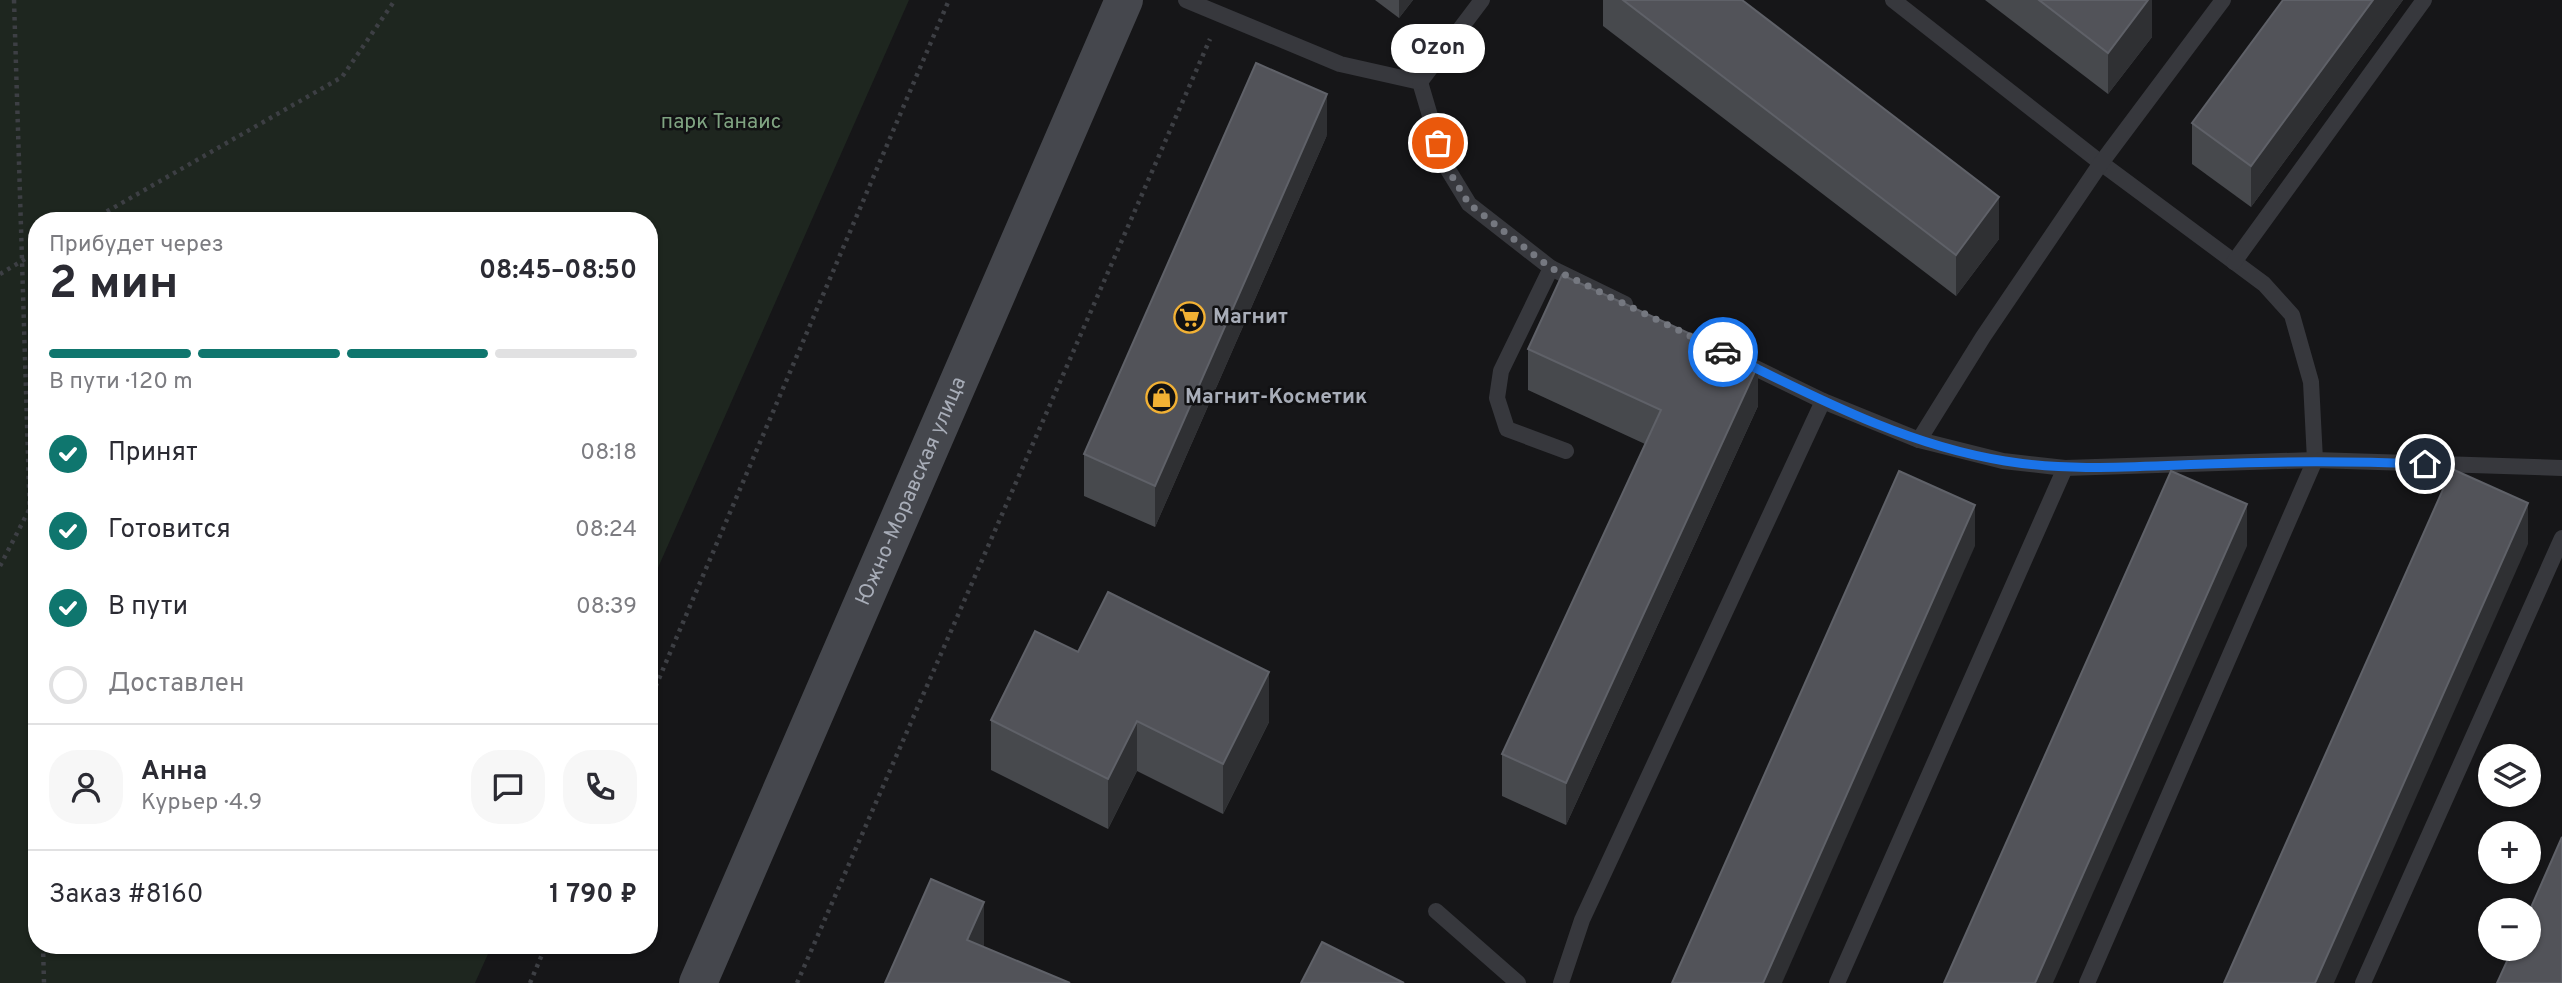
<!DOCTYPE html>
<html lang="ru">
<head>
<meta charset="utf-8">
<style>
  :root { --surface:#fff; --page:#f7f7f7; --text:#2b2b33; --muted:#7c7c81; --line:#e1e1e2; --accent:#0f766e }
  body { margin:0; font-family:Overpass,sans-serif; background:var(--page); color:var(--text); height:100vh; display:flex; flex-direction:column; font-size:26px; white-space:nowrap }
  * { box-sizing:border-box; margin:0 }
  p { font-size:23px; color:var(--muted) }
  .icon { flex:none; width:38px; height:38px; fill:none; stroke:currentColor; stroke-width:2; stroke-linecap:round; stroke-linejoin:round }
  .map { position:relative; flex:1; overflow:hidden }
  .side { position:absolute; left:28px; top:212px; width:630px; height:742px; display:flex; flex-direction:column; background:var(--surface); border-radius:28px; box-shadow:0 2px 5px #0004 }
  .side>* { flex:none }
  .buttons { position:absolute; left:2478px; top:744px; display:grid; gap:14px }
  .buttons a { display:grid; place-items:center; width:63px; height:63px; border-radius:50%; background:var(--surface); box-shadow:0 2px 5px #0004; font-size:35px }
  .pin { position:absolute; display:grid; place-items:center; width:60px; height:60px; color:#fff; margin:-30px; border:4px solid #fff; border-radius:50%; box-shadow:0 2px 7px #0007 }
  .courier { position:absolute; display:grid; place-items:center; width:70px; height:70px; margin:-35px; border:5px solid #1a73e8; border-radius:50%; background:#fff; color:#222; box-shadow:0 2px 9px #0007 }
  .bubble { position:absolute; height:49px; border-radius:24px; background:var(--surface); box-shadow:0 2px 5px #0004; font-size:23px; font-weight:700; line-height:49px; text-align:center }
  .summary em { font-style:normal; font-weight:700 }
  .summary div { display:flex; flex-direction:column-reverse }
  .summary { display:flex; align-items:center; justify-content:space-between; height:119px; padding:0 21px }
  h1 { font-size:46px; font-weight:700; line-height:52px }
  .bar { display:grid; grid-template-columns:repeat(4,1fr); gap:10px 7px; align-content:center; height:84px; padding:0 21px }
  .bar i { height:9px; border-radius:5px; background:var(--line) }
  .bar .on { background:var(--accent) }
  .bar p { grid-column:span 4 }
  .line { display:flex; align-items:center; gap:18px; padding:0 21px; border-top:2px solid var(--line) }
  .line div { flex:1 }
  .round { display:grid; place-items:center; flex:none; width:74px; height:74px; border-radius:28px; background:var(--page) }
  ol { padding:0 21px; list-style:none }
  li { display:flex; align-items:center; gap:21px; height:77px }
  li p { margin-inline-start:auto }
  li .icon { padding:7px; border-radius:50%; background:var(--accent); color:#fff; stroke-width:4 }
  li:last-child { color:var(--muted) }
  li i { width:38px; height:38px; border:4px solid var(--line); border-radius:50% }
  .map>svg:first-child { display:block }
  .green { fill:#1e261f }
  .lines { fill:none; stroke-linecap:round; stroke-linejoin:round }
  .path { stroke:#3d3f44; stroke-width:4.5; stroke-dasharray:3.5 5; stroke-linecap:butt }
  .lane { stroke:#37383d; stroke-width:16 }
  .secondary { stroke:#45474d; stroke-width:38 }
  .wall { fill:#47494d }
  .shaded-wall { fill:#2f3033 }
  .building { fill:#525359; stroke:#5f6168; stroke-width:2 }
  .done { stroke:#757880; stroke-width:7; stroke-dasharray:0 12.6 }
  .route { stroke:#1a73e8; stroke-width:9 }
  .labels { text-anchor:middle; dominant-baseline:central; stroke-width:5; stroke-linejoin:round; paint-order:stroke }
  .park-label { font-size:21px; fill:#7fa381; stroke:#111113 }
  .poi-label { font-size:21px; font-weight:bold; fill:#a8adb8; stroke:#111113; text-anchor:start }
  .street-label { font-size:21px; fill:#a8adb8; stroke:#111113 }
</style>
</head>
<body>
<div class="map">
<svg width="2562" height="983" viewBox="0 0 2562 983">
  <rect width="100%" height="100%" fill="#161618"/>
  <!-- green -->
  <path class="green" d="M0 0H909L649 588V220H37V945H492L475 983H0Z"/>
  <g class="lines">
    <!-- path -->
    <g class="path">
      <path d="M14 0 37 748"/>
      <path d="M92 220 342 77 395 0"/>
      <path d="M0 274 37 252"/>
      <path d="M0 566 29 510"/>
      <path d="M649 702 949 0"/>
      <path d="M43 945 44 983"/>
      <path d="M530 983 546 945"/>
      <path d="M797 983 1210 39"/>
    </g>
    <!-- lane -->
    <g class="lane">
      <path d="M1186 0 1340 64 1420 82 1444 163 1469 204 1551 268 1625 304"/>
      <path d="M1893 0 2101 163 2264 284 2292 315 2311 382 2315 460 2087 983"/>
      <path d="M1420 82 1482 0"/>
      <path d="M2234 262 2424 0"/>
      <path d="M1551 268 1501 371 1497 398 1507 429 1566 451"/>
      <path d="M1739 360 1823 401 1919 440 2003 461 2065 468 2315 460 2562 468"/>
      <path d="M1919 440 1983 337 2101 163 2223 0"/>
      <path d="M1436 911 1518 983"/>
      <path d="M1561 983 1582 920 1823 401"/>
      <path d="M1837 983 2065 468"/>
      <path d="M2363 983 2562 538"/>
    </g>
    <!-- secondary -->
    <path class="secondary" id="s1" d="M698 983 1124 0"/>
  </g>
  <!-- wall -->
  <g class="wall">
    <path d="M1375 0H1413L1399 18Z"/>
    <path d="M1603 0H1742L1999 239 1956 296 1603 26Z"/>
    <path d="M1985 0H2152V37L2108 94Z"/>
    <path d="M2283 0H2403L2251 207 2192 164V123Z"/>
    <path d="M1327 135 1155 527 1084 496V454Z"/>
    <path d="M1528 349 1758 406 1566 825 1502 796V754L1645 444 1528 390Z"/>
    <path d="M1078 652 1269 722 1223 814 1137 771 1108 829 991 770V720Z"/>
  </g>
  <!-- shaded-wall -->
  <g class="shaded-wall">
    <path d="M1399 0H1413L1399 18Z"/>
    <path d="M2148 0H2152V37L2108 94V53Z"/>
    <path d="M2373 0H2403L2251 207V166Z"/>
    <path d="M1327 94V135L1155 527V486Z"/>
    <path d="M1999 197V239L1956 296V255Z"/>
    <path d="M1758 365V406L1566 825V783Z"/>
    <path d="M2528 503V544L2334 983H2315Z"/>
    <path d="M2247 504V546L2053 983H2035Z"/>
    <path d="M1975 505V546L1782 983H1763Z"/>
    <path d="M1269 672V722L1223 814V764Z"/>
    <path d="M1137 721V771L1108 829V779Z"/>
    <path d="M984 902V952L967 940Z"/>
  </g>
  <!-- building -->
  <g class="building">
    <path d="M1623 0H1742L1999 197 1956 255Z"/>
    <path d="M2039 0H2148L2108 53Z"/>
    <path d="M2283 0H2373L2251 166 2192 123Z"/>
    <path d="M1256 63 1327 94 1155 486 1084 454Z"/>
    <path d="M1562 275 1758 365 1566 783 1502 754 1661 410 1528 349Z"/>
    <path d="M2452 469 2528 503 2315 983H2224Z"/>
    <path d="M1899 471 1975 505 1763 983H1672Z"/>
    <path d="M2171 471 2247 504 2035 983H1944Z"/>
    <path d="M1108 592 1269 672 1223 764 1137 721 1108 779 991 720 1035 631 1078 652Z"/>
    <path d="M2562 837V983H2497L2513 948H2529V912Z"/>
    <path d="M931 879 984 902 967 940 1070 983H885Z"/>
    <path d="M1322 942 1404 983H1301Z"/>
  </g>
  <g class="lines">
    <!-- done -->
    <path class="done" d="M1438 143 1444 163 1469 204 1551 268 1723 352"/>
    <!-- route -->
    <path class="route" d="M1723 352C1813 396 1904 445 2005 461 2072 472 2139 466 2207 464 2280 461 2352 461 2425 464"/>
  </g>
  <!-- icons -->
  <defs>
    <symbol id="supermarket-ring" viewBox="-11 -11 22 22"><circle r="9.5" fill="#111113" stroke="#f2b134" stroke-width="1.5"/><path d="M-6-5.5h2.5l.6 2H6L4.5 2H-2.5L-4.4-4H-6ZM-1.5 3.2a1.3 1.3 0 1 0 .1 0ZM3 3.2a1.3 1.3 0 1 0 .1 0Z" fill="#f2b134"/></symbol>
    <symbol id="shop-ring" viewBox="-11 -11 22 22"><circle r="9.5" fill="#111113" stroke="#f2b134" stroke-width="1.5"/><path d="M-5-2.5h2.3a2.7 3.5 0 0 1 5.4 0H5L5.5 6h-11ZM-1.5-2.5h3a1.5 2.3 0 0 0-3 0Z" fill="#f2b134"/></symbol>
  </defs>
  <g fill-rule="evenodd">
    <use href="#supermarket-ring" x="1172" y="300" width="35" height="35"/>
    <use href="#shop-ring" x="1144" y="380" width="35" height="35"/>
  </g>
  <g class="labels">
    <!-- park labels -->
    <g class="park-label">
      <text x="721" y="122">парк Танаис</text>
    </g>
    <!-- poi labels -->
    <g class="poi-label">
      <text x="1213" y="317">Магнит</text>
      <text x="1185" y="397">Магнит-Косметик</text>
    </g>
    <!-- street labels -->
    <g class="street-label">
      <text stroke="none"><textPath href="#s1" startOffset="536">Южно-Моравская улица</textPath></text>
    </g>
  </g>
</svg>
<div class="buttons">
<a><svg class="icon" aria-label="layers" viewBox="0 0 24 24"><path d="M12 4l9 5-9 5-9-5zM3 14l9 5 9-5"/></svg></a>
<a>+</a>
<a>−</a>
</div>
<div class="pin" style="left:1438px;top:143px;background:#ea580c"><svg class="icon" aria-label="bag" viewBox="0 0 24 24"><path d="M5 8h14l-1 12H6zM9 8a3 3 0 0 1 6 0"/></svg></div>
<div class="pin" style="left:2425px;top:464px;background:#1f2937"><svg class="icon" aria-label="home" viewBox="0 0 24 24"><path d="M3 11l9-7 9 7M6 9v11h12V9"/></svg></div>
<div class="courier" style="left:1723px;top:352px"><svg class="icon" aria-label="car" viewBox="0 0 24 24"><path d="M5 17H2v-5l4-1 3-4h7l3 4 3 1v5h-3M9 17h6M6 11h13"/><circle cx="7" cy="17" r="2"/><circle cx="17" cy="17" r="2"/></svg></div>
<div class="bubble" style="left:1391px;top:24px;width:94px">Ozon</div>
<section class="side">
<div class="summary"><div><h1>2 мин</h1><p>Прибудет через</p></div><em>08:45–08:50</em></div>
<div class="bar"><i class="on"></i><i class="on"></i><i class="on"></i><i></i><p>В пути · 120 m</p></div>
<ol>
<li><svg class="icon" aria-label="check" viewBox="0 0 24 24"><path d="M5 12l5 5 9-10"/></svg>Принят<p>08:18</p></li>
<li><svg class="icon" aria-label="check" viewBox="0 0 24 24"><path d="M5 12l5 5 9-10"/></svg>Готовится<p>08:24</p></li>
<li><svg class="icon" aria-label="check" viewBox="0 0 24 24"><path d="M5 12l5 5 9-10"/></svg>В пути<p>08:39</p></li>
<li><i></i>Доставлен</li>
</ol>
<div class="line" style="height:126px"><a class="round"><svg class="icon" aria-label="person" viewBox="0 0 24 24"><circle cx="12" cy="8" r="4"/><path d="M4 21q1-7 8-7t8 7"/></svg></a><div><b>Анна</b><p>Курьер · 4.9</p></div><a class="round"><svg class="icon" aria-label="chat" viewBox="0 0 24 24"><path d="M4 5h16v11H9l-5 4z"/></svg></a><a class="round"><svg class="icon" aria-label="phone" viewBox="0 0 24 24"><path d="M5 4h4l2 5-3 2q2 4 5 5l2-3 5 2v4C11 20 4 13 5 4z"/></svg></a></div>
<div class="line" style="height:91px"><div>Заказ #8160</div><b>1 790 ₽</b></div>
</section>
</div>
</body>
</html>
